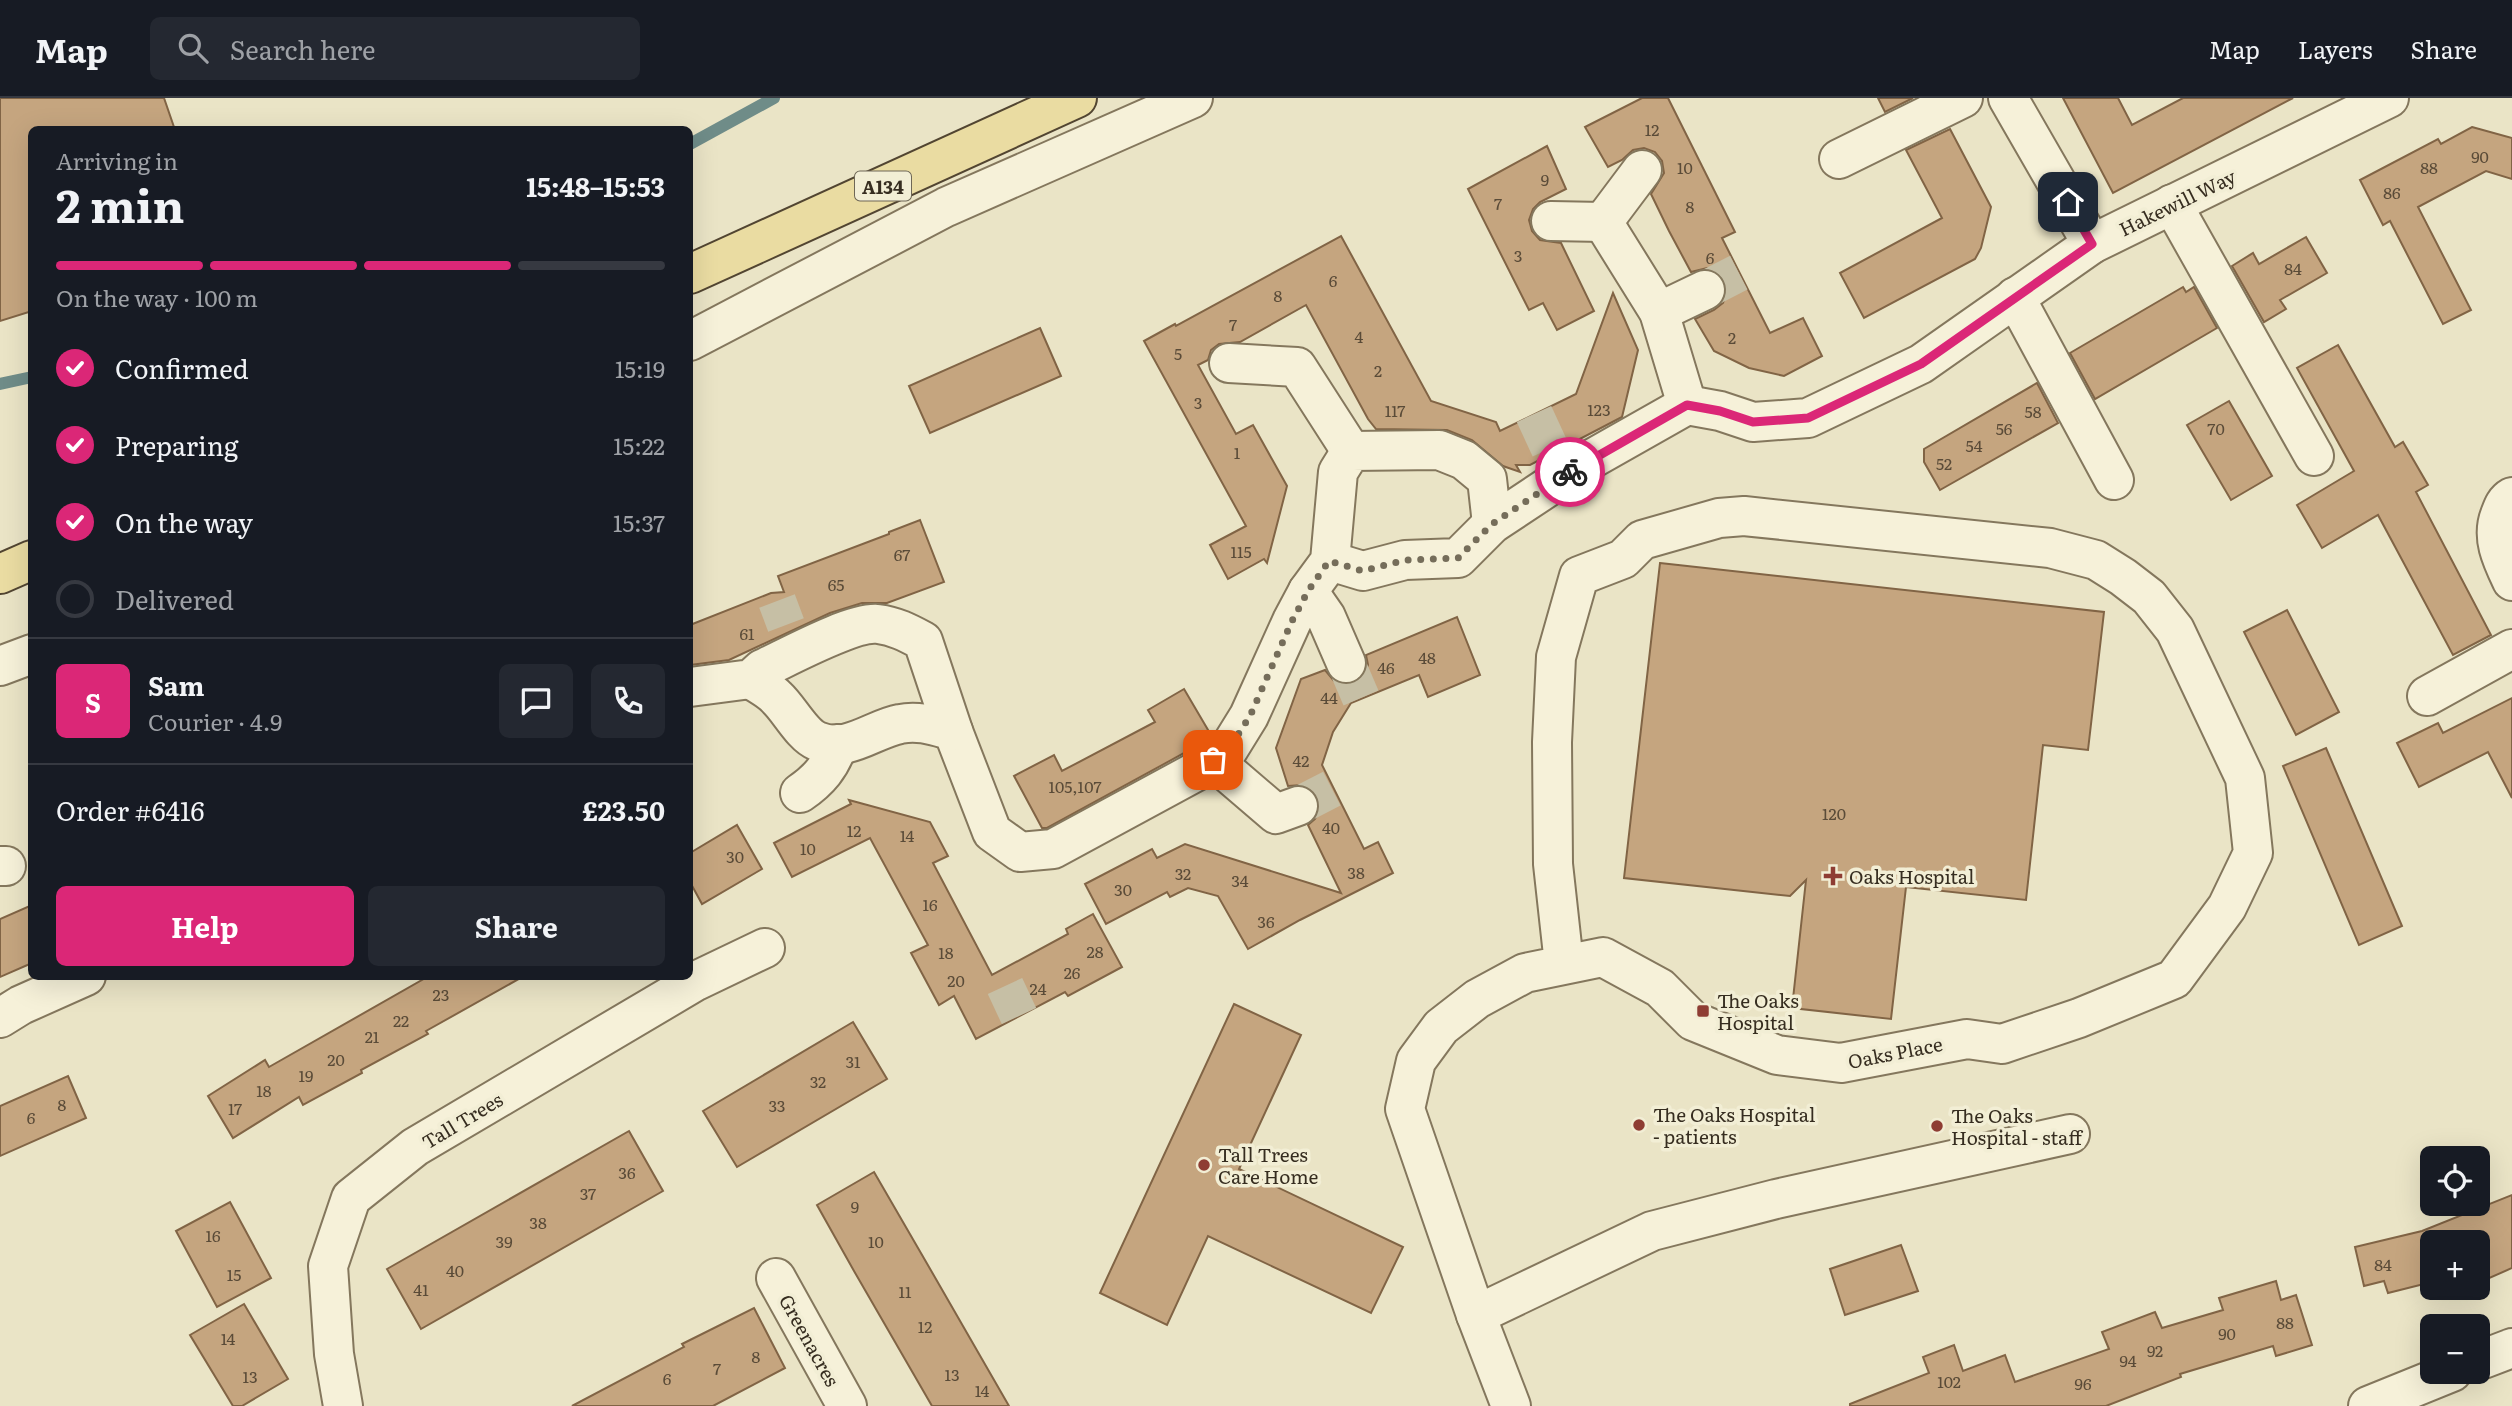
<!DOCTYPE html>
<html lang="en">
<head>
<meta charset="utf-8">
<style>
  :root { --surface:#171b24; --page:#242831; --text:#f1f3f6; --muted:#9ea1a6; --line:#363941; --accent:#db2777 }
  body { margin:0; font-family:Literata,serif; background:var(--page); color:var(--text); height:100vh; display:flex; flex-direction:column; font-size:26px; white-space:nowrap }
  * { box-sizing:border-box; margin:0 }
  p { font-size:23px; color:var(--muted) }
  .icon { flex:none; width:38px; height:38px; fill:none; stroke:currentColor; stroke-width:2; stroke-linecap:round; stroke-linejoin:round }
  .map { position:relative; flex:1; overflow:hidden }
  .details { position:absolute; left:28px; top:28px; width:665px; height:854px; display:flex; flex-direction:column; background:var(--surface); border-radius:10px; box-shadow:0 7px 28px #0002 }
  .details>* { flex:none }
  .fabs { position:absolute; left:2420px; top:1048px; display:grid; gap:14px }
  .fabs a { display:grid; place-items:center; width:70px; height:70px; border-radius:10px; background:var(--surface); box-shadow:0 7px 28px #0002; font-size:35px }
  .pin { position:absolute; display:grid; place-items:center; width:60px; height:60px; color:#fff; margin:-30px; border-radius:14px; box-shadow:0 4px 10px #0006 }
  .courier { position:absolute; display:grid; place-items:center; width:70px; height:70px; margin:-35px; border:5px solid #db2777; border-radius:50%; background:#fff; color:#222; box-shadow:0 2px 9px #0007 }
  .head em { font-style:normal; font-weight:700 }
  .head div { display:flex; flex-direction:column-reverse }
  .head { display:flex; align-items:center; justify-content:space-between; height:119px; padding:0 28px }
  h1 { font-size:46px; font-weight:700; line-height:52px }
  .bar { display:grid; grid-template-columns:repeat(4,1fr); gap:10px 7px; align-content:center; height:84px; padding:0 28px }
  .bar i { height:9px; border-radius:5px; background:var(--line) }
  .bar .active { background:var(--accent) }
  .bar p { grid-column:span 4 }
  .line { display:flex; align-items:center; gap:18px; padding:0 28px; border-top:2px solid var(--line) }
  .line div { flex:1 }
  .round { display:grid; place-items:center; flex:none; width:74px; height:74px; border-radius:10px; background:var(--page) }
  ol { padding:0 28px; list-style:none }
  li { display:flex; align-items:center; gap:21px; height:77px }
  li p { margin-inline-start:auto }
  li .icon { padding:7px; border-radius:50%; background:var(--accent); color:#fff; stroke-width:4 }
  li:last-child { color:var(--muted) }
  li i { width:38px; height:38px; border:4px solid var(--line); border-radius:50% }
  .cta { display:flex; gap:14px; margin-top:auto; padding:14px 28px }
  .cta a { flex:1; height:80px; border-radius:10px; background:var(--accent); color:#fff; font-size:28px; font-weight:700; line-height:80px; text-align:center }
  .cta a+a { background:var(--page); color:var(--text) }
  header { display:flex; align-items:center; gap:42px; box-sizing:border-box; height:98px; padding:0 35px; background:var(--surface); border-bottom:2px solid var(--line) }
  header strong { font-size:33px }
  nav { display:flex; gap:38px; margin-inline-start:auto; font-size:24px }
  .search { width:490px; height:63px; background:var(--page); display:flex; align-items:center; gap:18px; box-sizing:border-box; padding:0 24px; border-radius:10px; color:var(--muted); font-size:26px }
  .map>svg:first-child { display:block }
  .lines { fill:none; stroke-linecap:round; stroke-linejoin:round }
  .stream { stroke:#6f8c88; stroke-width:12 }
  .building { fill:#c5a57f; stroke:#816445; stroke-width:2 }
  .minor-tunnel { stroke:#c6bfa5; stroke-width:38; stroke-dasharray:38 19; stroke-linecap:butt }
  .minor-casing { stroke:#84775d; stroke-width:42 }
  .major-casing { stroke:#524531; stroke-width:42 }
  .minor { stroke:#f6f1d9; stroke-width:38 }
  .major { stroke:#eadca2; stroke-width:38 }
  .done { stroke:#756d5a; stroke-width:7; stroke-dasharray:0 12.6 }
  .route { stroke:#db2777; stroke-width:9 }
  .poi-dot { fill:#8e3d33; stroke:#f2eed5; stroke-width:2.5 }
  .labels { text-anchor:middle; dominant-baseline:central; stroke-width:7; stroke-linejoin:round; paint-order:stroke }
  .number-label { font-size:16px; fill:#5a4b38 }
  .shield { fill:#f2eed5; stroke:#6e6756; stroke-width:2 }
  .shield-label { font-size:18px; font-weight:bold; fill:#362d20 }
  .street-label { font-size:19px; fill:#362d20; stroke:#f2eed5 }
  .poi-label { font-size:19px; fill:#362d20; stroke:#f2eed5; text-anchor:start }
</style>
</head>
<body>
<header>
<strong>Map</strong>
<div class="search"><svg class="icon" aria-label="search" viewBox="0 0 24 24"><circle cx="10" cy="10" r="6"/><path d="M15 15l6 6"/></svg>Search here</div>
<nav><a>Map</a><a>Layers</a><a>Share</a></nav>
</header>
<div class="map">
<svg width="2512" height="1308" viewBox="0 0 2512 1308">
  <rect width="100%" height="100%" fill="#eae4c6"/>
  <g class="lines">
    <!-- stream -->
    <g class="stream">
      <path d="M690 46 774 0"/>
      <path d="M0 286 32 279"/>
    </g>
  </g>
  <!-- building -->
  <g class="building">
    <path d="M0 0H164L175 32H32V213L0 223Z"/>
    <path d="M1642 0H1668L1735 134 1722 140 1770 235 1803 220 1822 258 1784 278 1749 270 1714 253 1695 221 1714 212 1723 205 1727 194 1725 183 1718 174 1707 170 1691 174 1669 133 1651 96 1664 75 1662 63 1655 54 1644 50 1633 52 1622 62 1608 69 1585 29Z"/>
    <path d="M1878 0H1913L1885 14Z"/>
    <path d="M2063 0H2118L2132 27 2183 0H2293L2113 95Z"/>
    <path d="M2472 29 2512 40V81L2486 73 2418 109 2471 212 2443 226 2390 123 2383 127 2360 82 2438 41 2441 46Z"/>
    <path d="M1950 31 1991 109 1981 150 1975 161 1864 220 1840 175 1942 120 1906 52Z"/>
    <path d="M1547 48 1566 91 1540 104 1533 111 1529 122 1532 133 1540 142 1561 145 1594 213 1557 232 1543 205 1529 212 1468 91Z"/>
    <path d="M1341 138 1431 303 1496 324 1500 333 1576 296 1613 195 1638 252 1622 319 1530 367H1516L1520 374 1503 368 1472 342 1447 332 1376 331 1368 321 1306 207 1240 244 1219 246 1211 252 1208 262 1198 267 1236 336 1253 327 1287 388 1267 465 1264 461 1228 481 1210 447 1246 428 1144 243 1175 226 1176 228Z"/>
    <path d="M2306 139 2327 175 2280 202 2286 211 2264 224 2232 168 2253 155 2259 166Z"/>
    <path d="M2183 189 2186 194 2194 189 2217 230 2095 301 2070 255Z"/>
    <path d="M1040 230 1061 278 930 335 909 288Z"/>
    <path d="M2338 247 2395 349 2403 344 2428 387 2416 394 2491 537 2453 557 2378 417 2322 450 2297 407 2354 373 2297 270Z"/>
    <path d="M2037 285 2058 325 1940 392 1924 364V351Z"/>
    <path d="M2229 303 2272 378 2231 402 2187 327Z"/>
    <path d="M920 422 944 484 887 505H862L830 515 729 562 690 567V527L771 495 784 494 778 478 889 436V434Z"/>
    <path d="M1660 465 2104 514 2088 652 2043 647 2026 802 1906 789 1891 921 1792 910 1806 782 1790 798 1624 780Z"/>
    <path d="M2287 512 2339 614 2296 637 2244 534Z"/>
    <path d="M1457 519 1480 577 1428 599 1419 577 1351 605 1333 634 1322 667 1364 751 1378 744 1393 775 1300 822 1248 851 1218 798 1188 790 1170 799 1167 794 1106 826 1085 786 1152 751 1157 760 1185 746 1341 795 1308 727 1315 721 1319 712 1318 700 1313 692 1302 687 1288 688 1276 650 1301 581 1325 572 1334 583 1344 587 1354 585 1364 577 1368 567 1366 557Z"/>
    <path d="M1184 591 1211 637 1186 654 1047 730H1042L1014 678 1054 657 1062 673 1155 624 1148 612Z"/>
    <path d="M2512 600V700L2488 654 2419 689 2397 645 2438 625 2443 635Z"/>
    <path d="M2326 650 2402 828 2359 847 2283 668Z"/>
    <path d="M849 702 930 724 948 758 933 765 992 877 1068 836 1066 831 1093 816 1122 869 1068 898 1065 894 976 941 954 898 939 907 911 855 928 847 870 740 792 779 774 745 851 706Z"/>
    <path d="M737 727 762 771 702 806 690 784V755Z"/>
    <path d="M32 807V865L0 879V821Z"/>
    <path d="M429 878H524L426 933 428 936 361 972 362 975 303 1007 299 999 233 1040 208 998 265 962 269 969Z"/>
    <path d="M1234 906 1301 937 1239 1071 1403 1149 1371 1215 1208 1138 1167 1227 1100 1195Z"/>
    <path d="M853 924 887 981 737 1069 703 1013Z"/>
    <path d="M68 978 86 1020 0 1058V1008Z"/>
    <path d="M629 1033 663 1093 421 1231 387 1171Z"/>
    <path d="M874 1074 929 1169 1009 1308H932L854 1173 817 1107Z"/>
    <path d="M2512 1097V1170L2478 1185V1144H2432V1184L2388 1195 2384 1183 2364 1188 2355 1149 2422 1133Z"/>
    <path d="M230 1104 271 1180 217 1209 176 1133Z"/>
    <path d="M1901 1147 1918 1193 1845 1217 1830 1171Z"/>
    <path d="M2276 1183 2281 1202 2296 1197 2312 1247 2276 1258 2273 1248 2180 1276 2181 1279 2106 1308H1850V1306L1929 1275 1923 1259 1954 1247 1963 1273 2005 1257 2015 1284 2109 1251 2102 1234 2155 1214 2162 1230 2223 1212 2219 1200Z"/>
    <path d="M2440 1190H2466L2444 1199Z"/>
    <path d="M244 1206 288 1281 242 1308H233L190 1237Z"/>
    <path d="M754 1210 785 1270 713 1308H572L684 1249 682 1246Z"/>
  </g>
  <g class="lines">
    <!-- minor-tunnel -->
    <g class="minor-tunnel">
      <path d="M1705 192 1740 174"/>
      <path d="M1534 316 1552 355"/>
      <path d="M777 503 786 527"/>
      <path d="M1346 565 1361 600"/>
      <path d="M1298 708 1333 690"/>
      <path d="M1005 888 1019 918"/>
    </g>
    <defs>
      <g id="minor">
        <path d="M2008 0 2092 146"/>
        <path d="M1839 61 1963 0"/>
        <path d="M2172 106 2314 358"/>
        <path d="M1551 123 1603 124 1642 72"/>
        <path d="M1603 124 1659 214 1687 307"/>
        <path d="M2015 199 2114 382"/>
        <path d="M1659 214 1705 192"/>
        <path d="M690 243 946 109 1193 0"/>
        <path d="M1229 265 1297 269 1351 353"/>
        <path d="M2512 399C2505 403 2503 409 2500 417 2491 440 2502 462 2512 483"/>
        <path d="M1330 463 1363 473 1405 462 1458 460 1492 426 1581 367 1687 307 1720 313 1753 324 1808 320 1921 266 2092 146 2389 0"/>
        <path d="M1308 493 1326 519 1346 565"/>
        <path d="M0 568 32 556"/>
        <path d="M751 581C759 587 770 592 777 600 789 611 802 637 817 643 847 656 873 631 900 626 919 622 935 628 953 633L992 734 1020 754 1053 751 1197 673 1228 652 1249 618 1292 523 1308 493 1330 463 1338 374 1351 353 1439 352 1464 362 1487 381 1492 426"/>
        <path d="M690 589 751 581 762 571C788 559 853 523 878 526 895 528 908 535 923 543L953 633"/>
        <path d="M2427 598 2512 551"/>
        <path d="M1213 662 1276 716 1298 708"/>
        <path d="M800 695C819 682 831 668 838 646"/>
        <path d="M0 768H6"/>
        <path d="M0 920 21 907 86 878"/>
        <path d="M776 1180 847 1308"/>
        <path d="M1476 1217 1652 1133 1776 1101 2070 1036"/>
        <path d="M2478 1263 2512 1250"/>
        <path d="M343 1308 334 1256 328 1168 351 1100 415 1049 696 883 765 850"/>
        <path d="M1511 1308 1476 1217 1405 1011 1416 963 1441 929 1477 901 1525 875 1603 859 1660 890 1693 923 1777 957 1841 965 1967 941 2002 946 2079 920 2174 881 2227 809 2253 755 2245 680 2175 532 2149 499 2123 479 2096 462 2050 450 1744 418 1719 420 1642 442 1623 461 1579 478 1556 559 1552 644 1553 766 1564 866"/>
        <path d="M2368 1308 2452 1274"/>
      </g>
      <g id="major">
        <path d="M690 176 1077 0"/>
        <path d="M0 476 32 462"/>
      </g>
    </defs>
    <!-- minor casing -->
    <use href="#minor" class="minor-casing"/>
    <!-- major casing -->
    <use href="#major" class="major-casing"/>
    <!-- minor -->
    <use href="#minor" class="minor"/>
    <!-- major -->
    <use href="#major" class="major"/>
  </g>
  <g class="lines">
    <!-- done -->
    <path class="done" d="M1213 662 1228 652 1250 618 1292 523 1308 493 1329 463 1363 473 1405 462 1458 460 1492 426 1570 374"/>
    <!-- route -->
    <path class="route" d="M1570 374 1687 307 1720 313 1753 324 1808 320 1921 266 2092 146 2068 104"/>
  </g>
  <!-- markers -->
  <g class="poi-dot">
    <path d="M1829.5 767.5h7v7h7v7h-7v7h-7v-7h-7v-7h7z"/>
    <rect x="1696" y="906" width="14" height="14" rx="3.5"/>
    <circle cx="1639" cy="1027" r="7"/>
    <circle cx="1937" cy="1028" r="7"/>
    <circle cx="1204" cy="1067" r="7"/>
  </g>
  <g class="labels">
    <!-- number labels -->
    <g class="number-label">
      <text x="1652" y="31">12</text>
      <text x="2480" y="58">90</text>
      <text x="1685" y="69">10</text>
      <text x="2429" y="69">88</text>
      <text x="1545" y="81">9</text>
      <text x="2392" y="94">86</text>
      <text x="1498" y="105">7</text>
      <text x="1690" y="108">8</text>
      <text x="1518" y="157">3</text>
      <text x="1710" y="159">6</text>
      <text x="2293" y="170">84</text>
      <text x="1333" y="182">6</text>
      <text x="1278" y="197">8</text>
      <text x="1233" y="226">7</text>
      <text x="1359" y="238">4</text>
      <text x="1732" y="239">2</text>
      <text x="1178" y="255">5</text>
      <text x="1378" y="272">2</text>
      <text x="1198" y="304">3</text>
      <text x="1599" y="311">123</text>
      <text x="1395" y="312">117</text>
      <text x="2033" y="313">58</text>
      <text x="2004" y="330">56</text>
      <text x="2216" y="330">70</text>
      <text x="1974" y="347">54</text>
      <text x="1237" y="354">1</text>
      <text x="1944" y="365">52</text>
      <text x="1241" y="453">115</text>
      <text x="902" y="456">67</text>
      <text x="836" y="486">65</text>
      <text x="747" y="535">61</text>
      <text x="1427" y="559">48</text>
      <text x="1386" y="569">46</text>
      <text x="1329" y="599">44</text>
      <text x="1301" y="662">42</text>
      <text x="1075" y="688">105,107</text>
      <text x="1834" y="715">120</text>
      <text x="1331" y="729">40</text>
      <text x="854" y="732">12</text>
      <text x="907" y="737">14</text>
      <text x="808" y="750">10</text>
      <text x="735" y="758">30</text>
      <text x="1356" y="774">38</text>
      <text x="1183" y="775">32</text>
      <text x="1240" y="782">34</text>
      <text x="1123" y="791">30</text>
      <text x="930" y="806">16</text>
      <text x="1266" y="823">36</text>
      <text x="1095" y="853">28</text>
      <text x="946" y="854">18</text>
      <text x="1072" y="874">26</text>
      <text x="956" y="882">20</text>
      <text x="1038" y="890">24</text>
      <text x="441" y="896">23</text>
      <text x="401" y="922">22</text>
      <text x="372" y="938">21</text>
      <text x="336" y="961">20</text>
      <text x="853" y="963">31</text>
      <text x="306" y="977">19</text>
      <text x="818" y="983">32</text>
      <text x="264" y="992">18</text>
      <text x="62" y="1006">8</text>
      <text x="777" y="1007">33</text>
      <text x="235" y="1010">17</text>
      <text x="31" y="1019">6</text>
      <text x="627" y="1074">36</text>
      <text x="588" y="1095">37</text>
      <text x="855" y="1108">9</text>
      <text x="538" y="1124">38</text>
      <text x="213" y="1137">16</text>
      <text x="504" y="1143">39</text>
      <text x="876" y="1143">10</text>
      <text x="2383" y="1166">84</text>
      <text x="455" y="1172">40</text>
      <text x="234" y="1176">15</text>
      <text x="421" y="1191">41</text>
      <text x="905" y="1193">11</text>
      <text x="2285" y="1224">88</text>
      <text x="925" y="1228">12</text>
      <text x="2227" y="1235">90</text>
      <text x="228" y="1240">14</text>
      <text x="2155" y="1252">92</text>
      <text x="756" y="1258">8</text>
      <text x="2128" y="1262">94</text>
      <text x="717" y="1270">7</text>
      <text x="952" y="1276">13</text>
      <text x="250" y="1278">13</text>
      <text x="667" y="1280">6</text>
      <text x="1949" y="1283">102</text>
      <text x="2083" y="1285">96</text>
      <text x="982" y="1292">14</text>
    </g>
    <!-- shield labels -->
    <rect class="shield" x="855" y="73.5" width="56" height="29" rx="5"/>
    <g class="shield-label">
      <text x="883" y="88">A134</text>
    </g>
    <!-- street labels -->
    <g class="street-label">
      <text transform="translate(2177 104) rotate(-26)">Hakewill Way</text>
      <text transform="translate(1895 954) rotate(-11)">Oaks Place</text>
      <text transform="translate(462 1022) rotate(-31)">Tall Trees</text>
      <text transform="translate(810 1242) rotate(61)">Greenacres</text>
    </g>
    <!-- poi labels -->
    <g class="poi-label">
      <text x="1849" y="778">Oaks Hospital</text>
      <text x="1717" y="902">The Oaks<tspan x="1717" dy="22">Hospital</tspan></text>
      <text x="1653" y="1016">The Oaks Hospital<tspan x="1653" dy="22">- patients</tspan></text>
      <text x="1951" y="1017">The Oaks<tspan x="1951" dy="22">Hospital - staff</tspan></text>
      <text x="1218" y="1056">Tall Trees<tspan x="1218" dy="22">Care Home</tspan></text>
    </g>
  </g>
</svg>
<div class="fabs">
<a><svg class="icon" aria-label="locate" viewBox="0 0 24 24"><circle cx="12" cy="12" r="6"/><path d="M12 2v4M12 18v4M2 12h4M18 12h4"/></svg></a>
<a>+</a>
<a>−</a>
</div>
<div class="pin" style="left:1213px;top:662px;background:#ea580c"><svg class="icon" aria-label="bag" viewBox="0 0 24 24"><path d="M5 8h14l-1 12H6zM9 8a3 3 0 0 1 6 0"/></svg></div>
<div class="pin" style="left:2068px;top:104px;background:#1f2937"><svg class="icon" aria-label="home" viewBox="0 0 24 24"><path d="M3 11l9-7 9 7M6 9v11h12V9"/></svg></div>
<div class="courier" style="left:1570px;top:374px"><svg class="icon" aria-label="bike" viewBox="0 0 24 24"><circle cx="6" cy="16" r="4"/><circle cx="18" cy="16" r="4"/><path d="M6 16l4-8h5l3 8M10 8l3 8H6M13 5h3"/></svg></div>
<section class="details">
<div class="head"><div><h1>2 min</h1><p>Arriving in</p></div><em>15:48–15:53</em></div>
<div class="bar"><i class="active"></i><i class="active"></i><i class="active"></i><i></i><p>On the way · 100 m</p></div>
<ol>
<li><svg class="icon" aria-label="check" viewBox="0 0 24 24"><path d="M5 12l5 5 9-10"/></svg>Confirmed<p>15:19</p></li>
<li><svg class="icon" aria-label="check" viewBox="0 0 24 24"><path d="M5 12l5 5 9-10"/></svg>Preparing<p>15:22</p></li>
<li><svg class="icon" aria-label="check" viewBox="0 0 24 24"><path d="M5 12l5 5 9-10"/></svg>On the way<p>15:37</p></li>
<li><i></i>Delivered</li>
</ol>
<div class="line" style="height:126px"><b class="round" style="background:var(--accent);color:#fff">S</b><div><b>Sam</b><p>Courier · 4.9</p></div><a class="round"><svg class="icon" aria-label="chat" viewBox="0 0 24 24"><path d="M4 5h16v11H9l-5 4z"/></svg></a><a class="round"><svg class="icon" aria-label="phone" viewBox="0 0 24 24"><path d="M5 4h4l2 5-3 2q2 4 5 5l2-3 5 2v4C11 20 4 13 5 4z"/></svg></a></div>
<div class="line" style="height:91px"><div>Order #6416</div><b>£23.50</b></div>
<div class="cta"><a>Help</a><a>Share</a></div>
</section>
</div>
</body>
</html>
